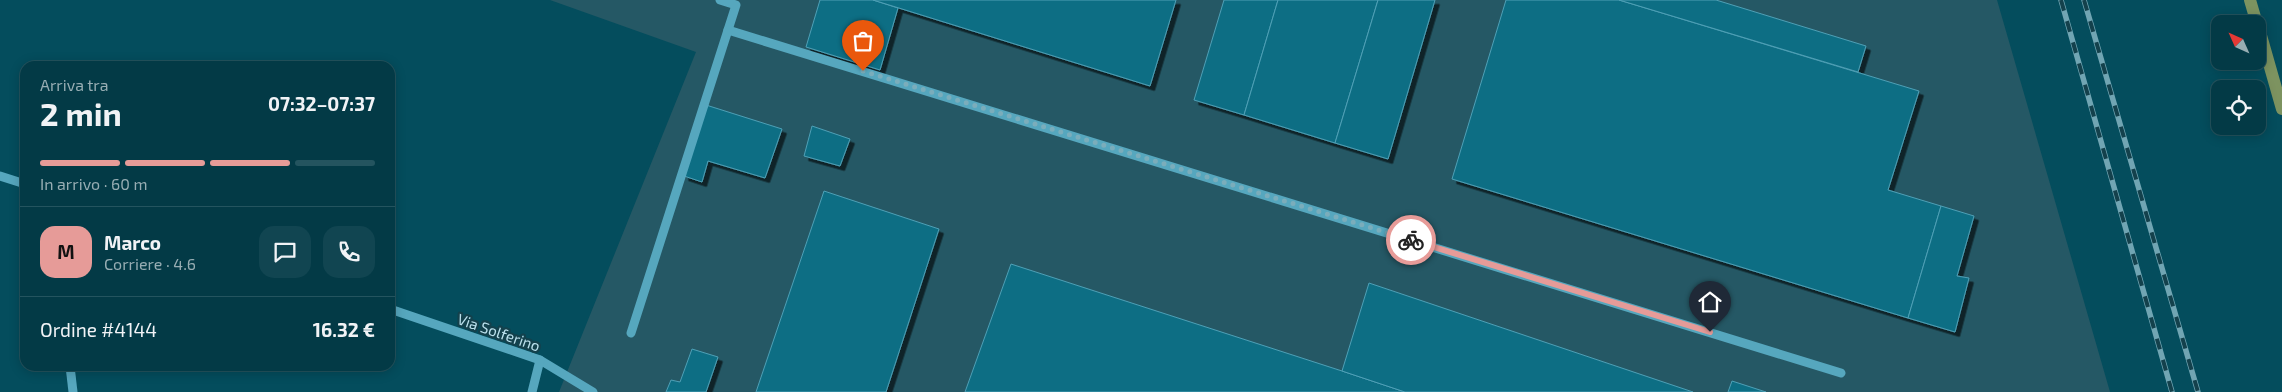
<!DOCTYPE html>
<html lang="it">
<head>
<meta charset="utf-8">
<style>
  :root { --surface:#033a46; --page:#114551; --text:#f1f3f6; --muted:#97adb3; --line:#24545f; --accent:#e69b98 }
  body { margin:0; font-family:"Exo 2",sans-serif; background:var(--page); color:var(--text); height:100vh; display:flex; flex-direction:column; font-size:19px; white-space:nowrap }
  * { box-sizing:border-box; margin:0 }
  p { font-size:16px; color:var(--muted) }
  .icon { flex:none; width:28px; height:28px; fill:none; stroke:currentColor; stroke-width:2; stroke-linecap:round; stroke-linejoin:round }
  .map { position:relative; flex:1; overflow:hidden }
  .sheet { position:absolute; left:20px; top:61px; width:375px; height:310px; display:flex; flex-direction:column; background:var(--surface); border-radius:15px; box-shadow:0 2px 12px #0003,0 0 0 1px var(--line) }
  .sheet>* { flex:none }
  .needle { width:32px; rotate:315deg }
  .fabs { position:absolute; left:2211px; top:15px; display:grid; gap:10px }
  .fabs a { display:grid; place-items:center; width:55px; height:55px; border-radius:10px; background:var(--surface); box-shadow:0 2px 12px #0003,0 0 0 1px var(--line); font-size:25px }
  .pin { position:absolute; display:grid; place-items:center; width:42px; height:42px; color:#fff; margin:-51px -21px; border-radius:50% 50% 50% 0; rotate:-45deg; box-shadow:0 0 5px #0007 }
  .pin .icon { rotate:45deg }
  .courier { position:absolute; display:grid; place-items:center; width:50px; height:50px; margin:-25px; border:4px solid #e69b98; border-radius:50%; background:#fff; color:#222; box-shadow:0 1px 6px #0007 }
  .overview em { font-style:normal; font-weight:700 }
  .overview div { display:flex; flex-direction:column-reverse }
  .overview { display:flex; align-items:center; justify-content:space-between; height:85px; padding:0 20px }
  h1 { font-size:32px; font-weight:700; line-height:38px }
  .bar { display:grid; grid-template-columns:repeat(4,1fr); gap:8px 5px; align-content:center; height:60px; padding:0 20px }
  .bar i { height:6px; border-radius:4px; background:var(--line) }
  .bar .selected { background:var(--accent) }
  .bar p { grid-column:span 4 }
  .line { display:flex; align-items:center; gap:12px; padding:0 20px; border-top:1px solid var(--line) }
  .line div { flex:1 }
  .round { display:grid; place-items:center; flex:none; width:52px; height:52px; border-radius:15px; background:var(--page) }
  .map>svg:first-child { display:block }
  .built { fill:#255865 }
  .building { fill:#106e84; stroke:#4ea0b6; filter:url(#shadow) }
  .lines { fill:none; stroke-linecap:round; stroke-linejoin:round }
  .minor { stroke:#56a7be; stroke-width:9 }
  .major { stroke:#7d9360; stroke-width:12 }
  .rail-casing { stroke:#71a5b3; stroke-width:5.5 }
  .rail { stroke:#14414c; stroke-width:4; stroke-dasharray:11; stroke-linecap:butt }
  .done { stroke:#7badbb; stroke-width:5; stroke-dasharray:0 9 }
  .route { stroke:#e69b98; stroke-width:6 }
  .labels { text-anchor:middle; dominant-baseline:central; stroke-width:4.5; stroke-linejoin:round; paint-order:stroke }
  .street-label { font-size:15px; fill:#bbe1ed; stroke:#14414c }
</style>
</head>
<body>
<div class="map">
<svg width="2282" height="392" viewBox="0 0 2282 392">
  <defs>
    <filter id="shadow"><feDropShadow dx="4.5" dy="4.5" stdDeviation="0" flood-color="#0009"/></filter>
  </defs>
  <rect width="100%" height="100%" fill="#044d5d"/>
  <!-- built -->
  <path class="built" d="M550 0H1997L2110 392H559L696 52Z"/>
  <!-- building -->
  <g class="building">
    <path d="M820 0H873L898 8 880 70 806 47Z"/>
    <path d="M873 0H1176L1150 86Z"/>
    <path d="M1224 0H1278L1244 115 1194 100Z"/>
    <path d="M1278 0H1378L1335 143 1244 115Z"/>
    <path d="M1378 0H1435L1388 159 1335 143Z"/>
    <path d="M1506 0H1619L1919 91 1888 190 1941 206 1908 318 1452 179Z"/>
    <path d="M1619 0H1716L1866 46 1858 72Z"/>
    <path d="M706 105 782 129 765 178 708 161 702 182 684 176Z"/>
    <path d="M812 126 850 139 840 166 804 156Z"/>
    <path d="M824 191 939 229 886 392H756Z"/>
    <path d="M1941 206 1974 216 1957 276 1969 278 1955 332 1908 318Z"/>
    <path d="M1011 264 1342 371 1405 392H965Z"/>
    <path d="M1369 283 1693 392H1405L1342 371Z"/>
    <path d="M692 349 718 357 706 392H666L671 380 680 382Z"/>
    <path d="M1732 381 1766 392H1728Z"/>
  </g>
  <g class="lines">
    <!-- minor -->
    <g class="minor">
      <path d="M728 30 1841 373"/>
      <path d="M0 176 25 184"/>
      <path d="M390 309 540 360 593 392"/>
      <path d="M631 333 736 5 720 0"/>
      <path d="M70 366 73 392"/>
      <path d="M532 392 540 360"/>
    </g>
    <!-- major -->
    <g class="major">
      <path d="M2250 0 2257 24"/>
      <path d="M2258 25 2282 109"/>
    </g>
    <defs>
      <g id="rail">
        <path d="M2061 0 2172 392"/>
        <path d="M2084 0 2198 392"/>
      </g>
    </defs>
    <!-- rail casing -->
    <use href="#rail" class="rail-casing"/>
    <!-- rail -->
    <use href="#rail" class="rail"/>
  </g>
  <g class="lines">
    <!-- done -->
    <path class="done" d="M863 71 1411 240"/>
    <!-- route -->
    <path class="route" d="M1411 240 1710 332"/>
  </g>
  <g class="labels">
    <!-- street labels -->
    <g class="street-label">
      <text transform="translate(499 332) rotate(19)">Via Solferino</text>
    </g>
  </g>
</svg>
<div class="fabs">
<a><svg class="needle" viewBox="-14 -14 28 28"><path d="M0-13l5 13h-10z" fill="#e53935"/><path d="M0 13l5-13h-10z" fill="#97adb3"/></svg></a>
<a><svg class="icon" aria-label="locate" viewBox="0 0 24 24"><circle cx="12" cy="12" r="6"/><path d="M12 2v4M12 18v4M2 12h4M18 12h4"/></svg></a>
</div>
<div class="pin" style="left:863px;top:71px;background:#ea580c"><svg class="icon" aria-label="bag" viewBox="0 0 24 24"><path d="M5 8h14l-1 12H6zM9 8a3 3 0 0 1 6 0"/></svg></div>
<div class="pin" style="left:1710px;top:332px;background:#1f2937"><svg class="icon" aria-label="home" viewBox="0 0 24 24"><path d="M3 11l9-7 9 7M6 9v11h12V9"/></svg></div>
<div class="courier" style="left:1411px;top:240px"><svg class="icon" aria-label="bike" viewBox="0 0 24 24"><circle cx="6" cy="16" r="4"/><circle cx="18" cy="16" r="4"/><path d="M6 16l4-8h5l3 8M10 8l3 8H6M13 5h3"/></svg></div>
<section class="sheet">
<div class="overview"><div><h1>2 min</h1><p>Arriva tra</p></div><em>07:32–07:37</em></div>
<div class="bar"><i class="selected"></i><i class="selected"></i><i class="selected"></i><i></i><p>In arrivo · 60 m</p></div>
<div class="line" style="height:90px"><b class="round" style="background:var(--accent);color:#111">M</b><div><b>Marco</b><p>Corriere · 4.6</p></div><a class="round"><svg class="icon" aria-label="chat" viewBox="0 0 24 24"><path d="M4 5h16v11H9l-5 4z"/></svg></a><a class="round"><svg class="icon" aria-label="phone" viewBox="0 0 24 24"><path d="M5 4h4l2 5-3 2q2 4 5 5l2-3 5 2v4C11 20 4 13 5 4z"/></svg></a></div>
<div class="line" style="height:65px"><div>Ordine #4144</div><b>16.32 €</b></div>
</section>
</div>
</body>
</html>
